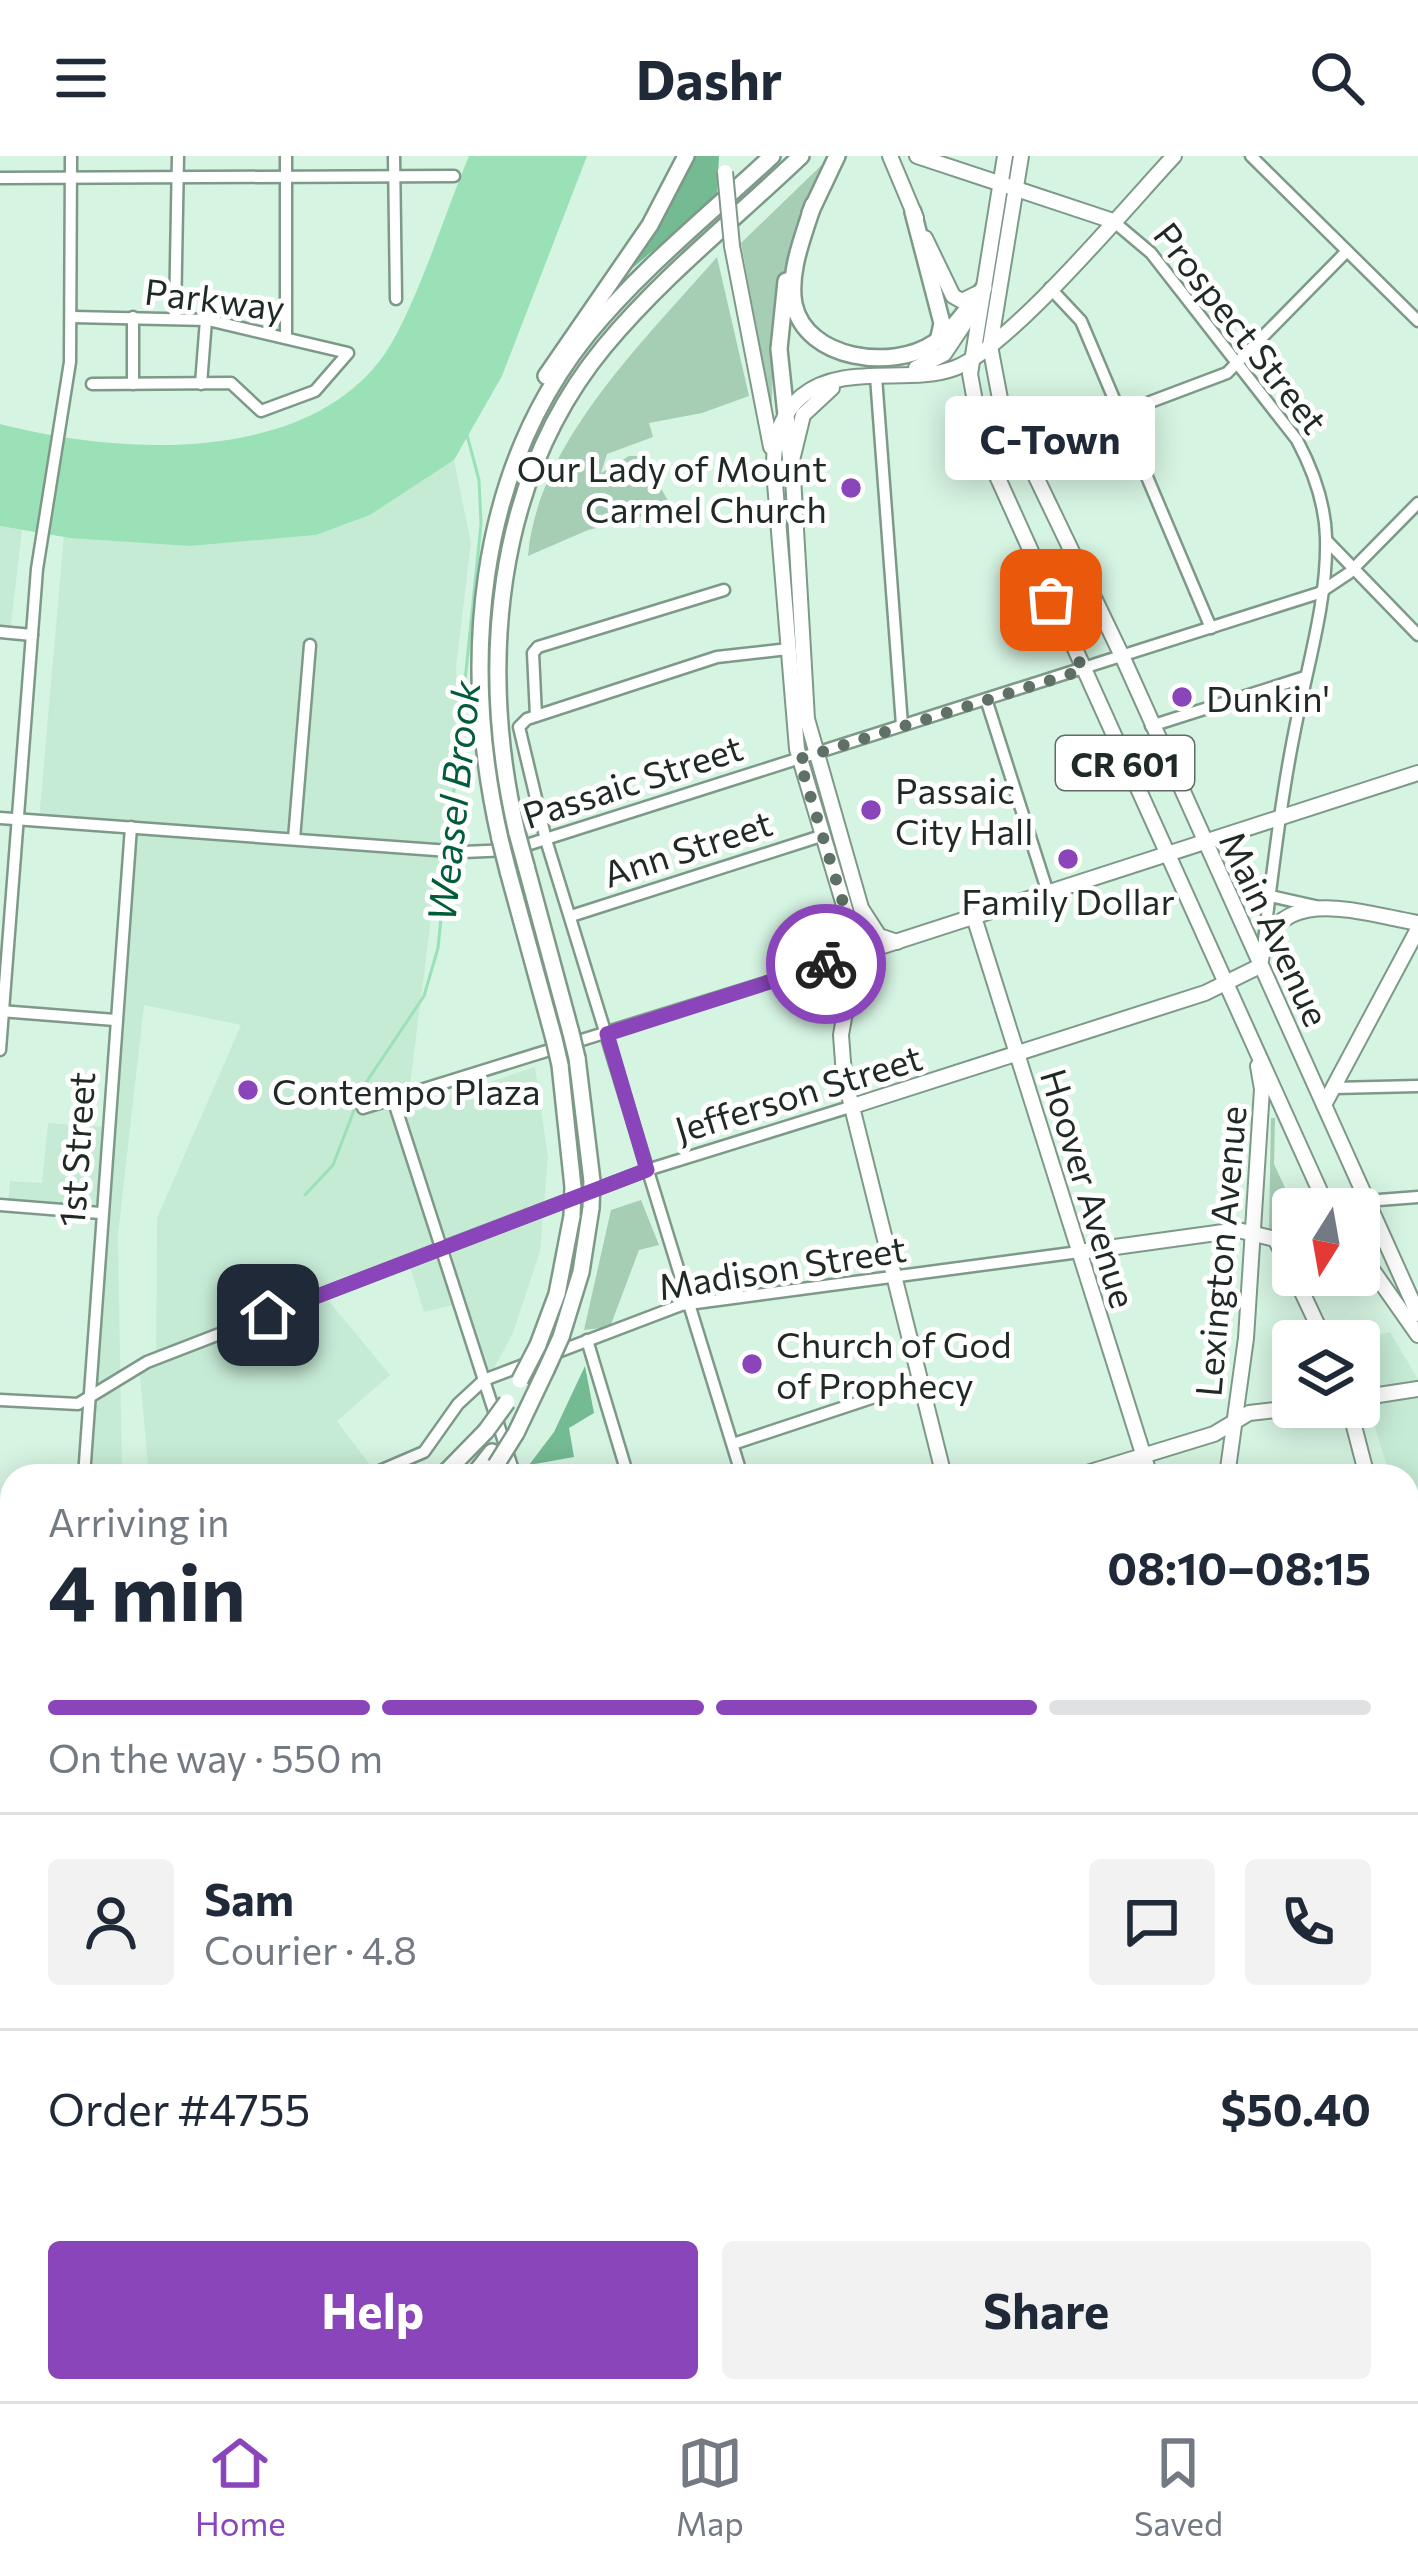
<!DOCTYPE html>
<html lang="en">
<head>
<meta charset="utf-8">
<style>
  :root { --surface:#fff; --page:#f2f2f3; --text:#1f2937; --muted:#747a83; --line:#e0e1e3; --accent:#8945b9 }
  body { margin:0; font-family:Commissioner,sans-serif; background:var(--page); color:var(--text); height:100vh; display:flex; flex-direction:column; font-size:45px; white-space:nowrap }
  * { box-sizing:border-box; margin:0 }
  p { font-size:39px; color:var(--muted) }
  .icon { flex:none; width:66px; height:66px; fill:none; stroke:currentColor; stroke-width:2; stroke-linecap:round; stroke-linejoin:round }
  .map { position:relative; flex:1; overflow:hidden }
  .side { position:absolute; left:0px; top:1308px; width:1419px; height:939px; display:flex; flex-direction:column; background:var(--surface); border-radius:36px 36px 0 0; box-shadow:0 6px 30px #0003 }
  .side>* { flex:none }
  .needle { width:78px; rotate:191deg }
  .buttons { position:absolute; left:1272px; top:1032px; display:grid; gap:24px }
  .buttons a { display:grid; place-items:center; width:108px; height:108px; border-radius:12px; background:var(--surface); box-shadow:0 6px 30px #0003; font-size:60px }
  .pin { position:absolute; display:grid; place-items:center; width:102px; height:102px; color:#fff; margin:-51px; border-radius:24px; box-shadow:0 6px 18px #0006 }
  .courier { position:absolute; display:grid; place-items:center; width:120px; height:120px; margin:-60px; border:9px solid #8945b9; border-radius:50%; background:#fff; color:#222; box-shadow:0 3px 15px #0007 }
  .bubble { position:absolute; height:84px; border-radius:12px; background:var(--surface); box-shadow:0 6px 30px #0003; font-size:39px; font-weight:700; line-height:84px; text-align:center }
  .headline em { font-style:normal; font-weight:700 }
  .headline div { display:flex; flex-direction:column-reverse }
  .headline { display:flex; align-items:center; justify-content:space-between; height:204px; padding:0 48px }
  h1 { font-size:78px; font-weight:700; line-height:90px }
  .bar { display:grid; grid-template-columns:repeat(4,1fr); gap:18px 12px; align-content:center; height:144px; padding:0 48px }
  .bar i { height:15px; border-radius:9px; background:var(--line) }
  .bar .on { background:var(--accent) }
  .bar p { grid-column:span 4 }
  .line { display:flex; align-items:center; gap:30px; padding:0 48px; border-top:3px solid var(--line) }
  .line div { flex:1 }
  .round { display:grid; place-items:center; flex:none; width:126px; height:126px; border-radius:12px; background:var(--page) }
  .action { display:flex; gap:24px; margin-top:auto; padding:24px 48px }
  .action a { flex:1; height:138px; border-radius:12px; background:var(--accent); color:#fff; font-size:48px; font-weight:700; line-height:138px; text-align:center }
  .action a+a { background:var(--page); color:var(--text) }
  header { display:flex; justify-content:space-between; align-items:center; height:156px; padding:0 48px; background:var(--surface); font-size:54px; font-weight:700 }
  .tab-bar { display:flex; justify-content:space-around; align-items:center; height:168px; border-top:3px solid var(--line); background:var(--surface); font-size:33px; color:var(--muted) }
  .tab-bar a { display:grid; justify-items:center; gap:6px }
  .tab-bar .on { color:var(--accent) }
  .map>svg:first-child { display:block }
  .built { fill:#c6ebd5 }
  .green { fill:#a5ceb5 }
  .forest { fill:#74ba93 }
  .water { fill:#9ae1b8 }
  .lines { fill:none; stroke-linecap:round; stroke-linejoin:round }
  .stream { stroke:#9ae1b8; stroke-width:3 }
  .minor-casing { stroke:#7e9988; stroke-width:15 }
  .major-casing { stroke:#7e9988; stroke-width:18 }
  .highway-casing { stroke:#7e9988; stroke-width:20 }
  .minor { stroke:#fff; stroke-width:10 }
  .major { stroke:#fff; stroke-width:14 }
  .highway { stroke:#fff; stroke-width:15 }
  .major-bridge-casing { stroke:#7e9988; stroke-width:18; stroke-linecap:butt }
  .highway-bridge-casing { stroke:#7e9988; stroke-width:20; stroke-linecap:butt }
  .major-bridge { stroke:#fff; stroke-width:14 }
  .highway-bridge { stroke:#fff; stroke-width:15 }
  .done { stroke:#5f7166; stroke-width:12; stroke-dasharray:0 21.6 }
  .route { stroke:#8945b9; stroke-width:15 }
  .poi-dot { fill:#8945b9; stroke:#fff; stroke-width:4.5 }
  .labels { text-anchor:middle; dominant-baseline:central; stroke-width:10; stroke-linejoin:round; paint-order:stroke }
  .shield { fill:#fff; stroke:#626a66; stroke-width:3 }
  .shield-label { font-size:33px; font-weight:bold; fill:#1f2a24 }
  .street-label { font-size:36px; fill:#1f2a24; stroke:#fff }
  .poi-label { font-size:36px; fill:#1f2a24; stroke:#fff; text-anchor:start }
  .water-label { font-size:39px; font-style:italic; fill:#015d39; stroke:#fff }
</style>
</head>
<body>
<header><svg class="icon" aria-label="menu" viewBox="0 0 24 24"><path d="M4 6h16M4 12h16M4 18h16"/></svg>Dashr<svg class="icon" aria-label="search" viewBox="0 0 24 24"><circle cx="10" cy="10" r="6"/><path d="M15 15l6 6"/></svg></header>
<div class="map">
<svg width="1418" height="2245" viewBox="0 0 1418 2245">
  <rect width="100%" height="100%" fill="#d6f4e2"/>
  <!-- built -->
  <g class="built">
    <path d="M454 304 471 387 456 511 462 603 435 731 407 953 535 911 548 1002 540 1095 513 1177 484 1231 457 1148 424 1156 408 1104 322 1137 390 1219 337 1265 376 1317 149 1320 139 1210 156 1201 157 1062 241 869 144 849 118 1079 122 1320H81L100 1057 8 1049 10 1025 42 1027 48 967 106 971 128 673 39 665 64 378 190 390 316 379 370 359Z"/>
    <path d="M0 370 22 374 10 477 0 476Z"/>
    <path d="M1390 1176 1418 1223V1436L1407 1391V1320H1390L1359 1220V1185H1353Z"/>
    <path d="M0 2114 12 2115V2235H96L100 2245H0Z"/>
    <path d="M122 2235H379V2245H126Z"/>
  </g>
  <!-- green -->
  <g class="green">
    <path d="M829 2C780 88 772 160 772 257L741 87Z"/>
    <path d="M717 101 749 240 702 257 649 267 653 281 607 298 601 317 629 300H642L673 353 588 374 528 400C537 287 646 183 717 101Z"/>
    <path d="M1271 962H1275L1274 1008 1295 1053 1287 1075 1269 1073Z"/>
    <path d="M641 1044 659 1089 639 1094 610 1171 584 1174 611 1054Z"/>
  </g>
  <!-- forest -->
  <g class="forest">
    <path d="M694 0H719L717 40 629 115Z"/>
    <path d="M585 1210 594 1257 569 1272 574 1301 529 1309 554 1276Z"/>
  </g>
  <!-- water -->
  <path class="water" d="M469 0H587L502 220 454 304 370 359 316 379 190 390 70 382 0 370V268C119 299 309 310 386 196 416 151 446 54 469 0Z"/>
  <g class="lines">
    <!-- stream -->
    <g class="stream">
      <path d="M448 692 481 368 479 324 467 279"/>
      <path d="M305 1039 333 1009 363 931 424 840 438 792 447 702"/>
      <path d="M386 2235 387 2245"/>
    </g>
    <defs>
      <g id="minor">
        <path d="M394 0 396 143"/>
        <path d="M1251 0 1418 165"/>
        <path d="M0 22 454 20"/>
        <path d="M1113 65 1151 97 1297 284C1313 314 1325 347 1326 381 1328 444 1307 511 1295 573 1281 642 1273 714 1264 784"/>
        <path d="M1050 132 1081 165 1211 472"/>
        <path d="M73 161 208 164 348 197 315 235 261 255 231 227 92 228"/>
        <path d="M175 161 178 0"/>
        <path d="M286 181V0"/>
        <path d="M876 221 902 569"/>
        <path d="M133 228V161"/>
        <path d="M201 228 206 164"/>
        <path d="M1023 294 1227 217 1347 95"/>
        <path d="M1327 385 1418 479"/>
        <path d="M0 476 32 479"/>
        <path d="M986 543 1048 737"/>
        <path d="M536 560 533 497 538 491 724 434"/>
        <path d="M1151 570 1305 521"/>
        <path d="M0 662 463 696 511 694 1319 437 1349 417 1418 347"/>
        <path d="M294 683 310 489"/>
        <path d="M1270 740 1319 751"/>
        <path d="M571 760 821 680"/>
        <path d="M0 855 115 864"/>
        <path d="M0 894 37 413 70 206 71 0"/>
        <path d="M1334 932 1418 930"/>
        <path d="M393 943 515 1320"/>
        <path d="M363 952 855 799"/>
        <path d="M0 1049 100 1057"/>
        <path d="M1357 1053 1366 1045 1418 1041"/>
        <path d="M587 1184 628 1320"/>
        <path d="M0 1244 78 1248 147 1206 442 1092 647 1014 853 950"/>
        <path d="M733 1288 920 1226"/>
        <path d="M84 1320 131 671"/>
        <path d="M368 1320 424 1296 458 1248 484 1224 681 1149 1079 1096"/>
        <path d="M742 1320 546 684 519 571 527 563 717 501 788 493"/>
        <path d="M0 1435 12 1436"/>
        <path d="M1407 1647 1418 1645"/>
        <path d="M1407 1778 1418 1777"/>
        <path d="M1407 1923 1418 1922"/>
        <path d="M0 1954 12 1953"/>
        <path d="M1407 2039 1418 2038"/>
        <path d="M0 2062 12 2061"/>
        <path d="M1407 2154 1418 2153"/>
        <path d="M109 2235 114 2245"/>
        <path d="M409 2235V2245"/>
        <path d="M569 2235 572 2245"/>
        <path d="M800 2235 803 2245"/>
      </g>
      <g id="major">
        <path d="M890 0 916 62"/>
        <path d="M917 0 1113 65"/>
        <path d="M1005 0 970 218 983 289 1328 1053"/>
        <path d="M1021 0 990 190 1001 248 1123 502 1418 1158"/>
        <path d="M925 82 953 140 962 145 976 138"/>
        <path d="M732 90 771 291"/>
        <path d="M916 212 944 198 974 153"/>
        <path d="M832 232 803 259 792 304 807 563 861 752 879 780 897 786"/>
        <path d="M974 761 1150 1320"/>
        <path d="M855 799 1418 617"/>
        <path d="M1260 809C1272 724 1359 757 1418 767"/>
        <path d="M1324 949 1418 773"/>
        <path d="M853 950 1205 837 1260 810"/>
        <path d="M1359 1095 1418 1179"/>
        <path d="M1079 1096 1238 1074 1275 1083 1293 1117"/>
        <path d="M1294 1119 1325 1185"/>
        <path d="M1359 1242 1418 1233"/>
        <path d="M1349 1251 1367 1320"/>
        <path d="M944 1320 844 919 841 879 855 799 849 766 797 593 774 315C773 286 779 259 802 240 843 206 910 229 955 212 1009 192 1129 48 1174 0"/>
        <path d="M1077 1320 1214 1278 1249 1257 1302 1251"/>
        <path d="M1227 1320 1246 1182 1262 933 1258 910"/>
        <path d="M1407 1481 1418 1524"/>
        <path d="M0 1629 12 1630"/>
        <path d="M1178 2235 1181 2245"/>
      </g>
      <g id="highway">
        <path d="M813 49C804 79 788 115 794 148 806 204 893 215 934 187 954 174 969 150 984 132"/>
        <path d="M913 56 942 167 939 181"/>
        <path d="M810 57 837 0"/>
        <path d="M786 125 779 193 792 316"/>
        <path d="M546 220 650 69 686 0"/>
        <path d="M517 677C479 513 493 326 604 191 663 120 735 63 801 0"/>
        <path d="M500 683C461 512 474 319 588 178 642 112 710 58 772 0"/>
        <path d="M526 710 571 877"/>
        <path d="M508 715 554 883"/>
        <path d="M577 902 592 1025"/>
        <path d="M560 909 573 1031"/>
        <path d="M561 1181 581 1116 591 1052"/>
        <path d="M538 1189 557 1138 572 1060"/>
        <path d="M516 1277 546 1214"/>
        <path d="M442 1320 486 1275"/>
        <path d="M473 1320 492 1296"/>
        <path d="M0 1774 12 1757"/>
        <path d="M0 1820 12 1806"/>
        <path d="M0 1842 12 1829"/>
        <path d="M0 1877 12 1864"/>
      </g>
    </defs>
    <!-- minor casing -->
    <use href="#minor" class="minor-casing"/>
    <!-- major casing -->
    <use href="#major" class="major-casing"/>
    <!-- highway casing -->
    <use href="#highway" class="highway-casing"/>
    <!-- minor -->
    <use href="#minor" class="minor"/>
    <!-- major -->
    <use href="#major" class="major"/>
    <!-- highway -->
    <use href="#highway" class="highway"/>
    <defs>
      <path id="major-bridge" d="M725 16 732 90"/>
      <g id="highway-bridge">
        <path d="M517 677 526 710"/>
        <path d="M500 683 508 715"/>
        <path d="M571 877 577 902"/>
        <path d="M554 883 560 909"/>
        <path d="M591 1052 592 1025"/>
        <path d="M572 1060 573 1031"/>
        <path d="M546 1214 561 1181"/>
        <path d="M520 1224 538 1189"/>
        <path d="M486 1275 507 1246"/>
        <path d="M496 1309 516 1277"/>
      </g>
    </defs>
    <!-- major-bridge casing -->
    <use href="#major-bridge" class="major-bridge-casing"/>
    <!-- highway-bridge casing -->
    <use href="#highway-bridge" class="highway-bridge-casing"/>
    <!-- major-bridge -->
    <use href="#major-bridge" class="major-bridge"/>
    <!-- highway-bridge -->
    <use href="#highway-bridge" class="highway-bridge"/>
  </g>
  <g class="lines">
    <!-- done -->
    <path class="done" d="M826 808 854 800 849 766 799 603 1083 514 1051 444"/>
    <!-- route -->
    <path class="route" d="M268 1159 647 1014 607 878 826 808"/>
  </g>
  <!-- markers -->
  <g class="poi-dot">
    <circle cx="851" cy="332" r="12"/>
    <circle cx="1182" cy="541" r="12"/>
    <circle cx="871" cy="654" r="12"/>
    <circle cx="1068" cy="703" r="12"/>
    <circle cx="248" cy="934" r="12"/>
    <circle cx="752" cy="1208" r="12"/>
  </g>
  <g class="labels">
    <!-- shield labels -->
    <rect class="shield" x="1056" y="580" width="138" height="54" rx="9"/>
    <g class="shield-label">
      <text x="1125" y="607">CR 601</text>
    </g>
    <!-- street labels -->
    <g class="street-label">
      <text transform="translate(215 142) rotate(7)">Parkway</text>
      <text transform="translate(1242 171) rotate(52)">Prospect Street</text>
      <text transform="translate(632 624) rotate(-18)">Passaic Street</text>
      <text transform="translate(687 691) rotate(-18)">Ann Street</text>
      <text transform="translate(1276 772) rotate(65)">Main Avenue</text>
      <text transform="translate(798 936) rotate(-17)">Jefferson Street</text>
      <text transform="translate(75 993) rotate(-86)">1st Street</text>
      <text transform="translate(1090 1032) rotate(73)">Hoover Avenue</text>
      <text transform="translate(1219 1095) rotate(-85)">Lexington Avenue</text>
      <text transform="translate(782 1110) rotate(-9)">Madison Street</text>
    </g>
    <!-- poi labels -->
    <g class="poi-label">
      <text x="827" y="311" text-anchor="end">Our Lady of Mount<tspan x="827" dy="41">Carmel Church</tspan></text>
      <text x="1206" y="541">Dunkin'</text>
      <text x="895" y="633">Passaic<tspan x="895" dy="41">City Hall</tspan></text>
      <text x="1068" y="744" text-anchor="middle">Family Dollar</text>
      <text x="272" y="934">Contempo Plaza</text>
      <text x="776" y="1187">Church of God<tspan x="776" dy="41">of Prophecy</tspan></text>
    </g>
    <!-- water labels -->
    <g class="water-label">
      <text transform="translate(452 645) rotate(-84)">Weasel Brook</text>
    </g>
  </g>
</svg>
<div class="buttons">
<a><svg class="needle" viewBox="-14 -14 28 28"><path d="M0-13l5 13h-10z" fill="#e53935"/><path d="M0 13l5-13h-10z" fill="#747a83"/></svg></a>
<a><svg class="icon" aria-label="layers" viewBox="0 0 24 24"><path d="M12 4l9 5-9 5-9-5zM3 14l9 5 9-5"/></svg></a>
</div>
<div class="pin" style="left:1051px;top:444px;background:#ea580c"><svg class="icon" aria-label="bag" viewBox="0 0 24 24"><path d="M5 8h14l-1 12H6zM9 8a3 3 0 0 1 6 0"/></svg></div>
<div class="pin" style="left:268px;top:1159px;background:#1f2937"><svg class="icon" aria-label="home" viewBox="0 0 24 24"><path d="M3 11l9-7 9 7M6 9v11h12V9"/></svg></div>
<div class="courier" style="left:826px;top:808px"><svg class="icon" aria-label="bike" viewBox="0 0 24 24"><circle cx="6" cy="16" r="4"/><circle cx="18" cy="16" r="4"/><path d="M6 16l4-8h5l3 8M10 8l3 8H6M13 5h3"/></svg></div>
<div class="bubble" style="left:945px;top:240px;width:210px">C-Town</div>
<section class="side">
<div class="headline"><div><h1>4 min</h1><p>Arriving in</p></div><em>08:10–08:15</em></div>
<div class="bar"><i class="on"></i><i class="on"></i><i class="on"></i><i></i><p>On the way · 550 m</p></div>
<div class="line" style="height:216px"><a class="round"><svg class="icon" aria-label="person" viewBox="0 0 24 24"><circle cx="12" cy="8" r="4"/><path d="M4 21q1-7 8-7t8 7"/></svg></a><div><b>Sam</b><p>Courier · 4.8</p></div><a class="round"><svg class="icon" aria-label="chat" viewBox="0 0 24 24"><path d="M4 5h16v11H9l-5 4z"/></svg></a><a class="round"><svg class="icon" aria-label="phone" viewBox="0 0 24 24"><path d="M5 4h4l2 5-3 2q2 4 5 5l2-3 5 2v4C11 20 4 13 5 4z"/></svg></a></div>
<div class="line" style="height:156px"><div>Order #4755</div><b>$50.40</b></div>
<div class="action"><a>Help</a><a>Share</a></div>
</section>
</div>
<nav class="tab-bar">
<a class="on"><svg class="icon" aria-label="home" viewBox="0 0 24 24"><path d="M3 11l9-7 9 7M6 9v11h12V9"/></svg>Home</a>
<a><svg class="icon" aria-label="map" viewBox="0 0 24 24"><path d="M3 6l6-2 6 2 6-2v14l-6 2-6-2-6 2zM9 4v14M15 6v14"/></svg>Map</a>
<a><svg class="icon" aria-label="saved" viewBox="0 0 24 24"><path d="M7 4h10v16l-5-4-5 4z"/></svg>Saved</a>
</nav>
</body>
</html>
